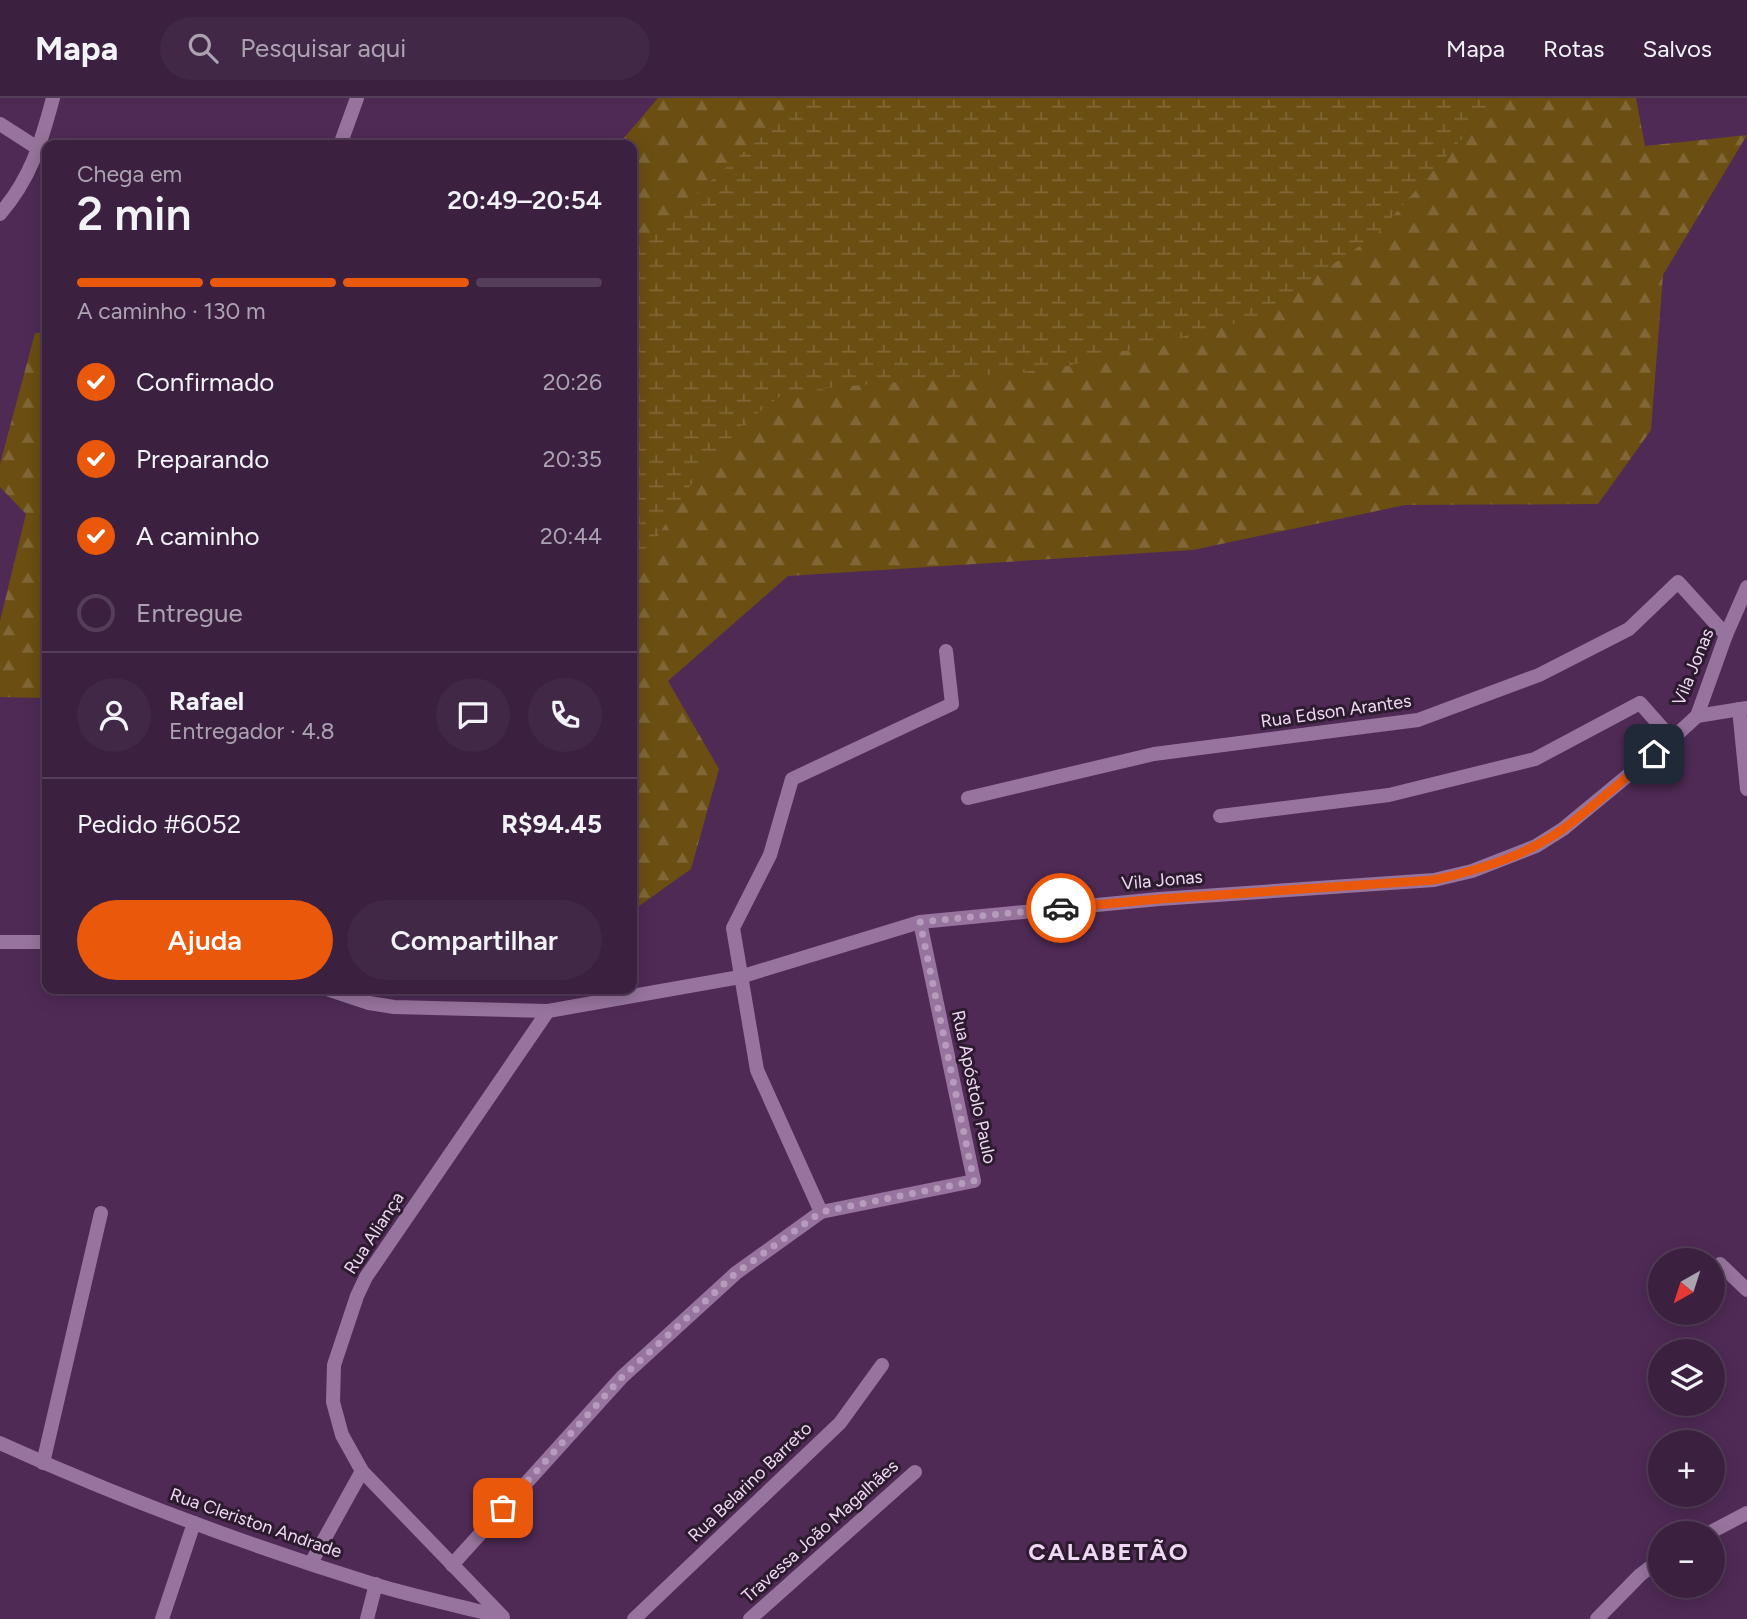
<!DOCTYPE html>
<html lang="pt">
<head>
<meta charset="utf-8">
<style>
  :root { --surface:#3b2040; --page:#422847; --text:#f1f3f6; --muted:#aca3b1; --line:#543e59; --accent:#ea580c }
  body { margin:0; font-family:Figtree,sans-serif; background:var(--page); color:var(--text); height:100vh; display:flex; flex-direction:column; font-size:26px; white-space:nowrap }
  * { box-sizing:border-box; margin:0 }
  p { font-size:23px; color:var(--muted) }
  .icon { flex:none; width:38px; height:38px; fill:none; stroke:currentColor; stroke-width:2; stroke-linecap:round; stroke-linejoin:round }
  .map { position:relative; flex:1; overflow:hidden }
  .sheet { position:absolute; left:42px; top:42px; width:595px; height:854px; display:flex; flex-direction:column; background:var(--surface); border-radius:14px; box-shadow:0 4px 18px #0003,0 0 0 2px var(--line) }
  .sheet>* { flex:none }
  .needle { width:46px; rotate:219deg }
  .fabs { position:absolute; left:1648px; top:1150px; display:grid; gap:14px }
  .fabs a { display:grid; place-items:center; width:77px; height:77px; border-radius:50%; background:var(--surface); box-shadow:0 4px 18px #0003,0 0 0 2px var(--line); font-size:35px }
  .pin { position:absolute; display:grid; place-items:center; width:60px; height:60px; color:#fff; margin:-30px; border-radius:14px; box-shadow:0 4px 10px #0006 }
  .courier { position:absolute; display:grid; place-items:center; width:70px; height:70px; margin:-35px; border:5px solid #ea580c; border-radius:50%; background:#fff; color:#222; box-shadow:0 2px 9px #0007 }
  .head em { font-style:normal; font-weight:600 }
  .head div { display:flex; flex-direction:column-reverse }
  .head { display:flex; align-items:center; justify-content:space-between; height:119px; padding:0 35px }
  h1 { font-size:46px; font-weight:600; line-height:52px }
  .bar { display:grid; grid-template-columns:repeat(4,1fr); gap:10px 7px; align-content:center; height:84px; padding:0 35px }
  .bar i { height:9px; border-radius:5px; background:var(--line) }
  .bar .selected { background:var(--accent) }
  .bar p { grid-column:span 4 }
  .line { display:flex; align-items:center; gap:18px; padding:0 35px; border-top:2px solid var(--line) }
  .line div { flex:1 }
  .round { display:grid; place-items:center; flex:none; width:74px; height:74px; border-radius:37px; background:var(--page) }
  ol { padding:0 35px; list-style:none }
  li { display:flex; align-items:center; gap:21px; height:77px }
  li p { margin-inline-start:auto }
  li .icon { padding:7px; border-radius:50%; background:var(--accent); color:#fff; stroke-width:4 }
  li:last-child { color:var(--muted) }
  li i { width:38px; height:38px; border:4px solid var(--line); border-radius:50% }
  .cta { display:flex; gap:14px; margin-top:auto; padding:14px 35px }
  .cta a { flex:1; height:80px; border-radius:42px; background:var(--accent); color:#fff; font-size:28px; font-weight:600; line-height:80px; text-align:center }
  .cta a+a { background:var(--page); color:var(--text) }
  header { display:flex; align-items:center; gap:42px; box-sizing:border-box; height:98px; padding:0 35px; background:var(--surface); border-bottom:2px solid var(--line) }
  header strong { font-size:33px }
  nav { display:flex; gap:38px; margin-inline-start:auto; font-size:24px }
  .search { width:490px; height:63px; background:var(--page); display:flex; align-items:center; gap:18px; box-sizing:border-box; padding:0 24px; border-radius:38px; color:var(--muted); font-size:26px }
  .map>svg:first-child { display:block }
  .forest { fill:url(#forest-firs) }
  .wetland { fill:url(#wetland-marsh) }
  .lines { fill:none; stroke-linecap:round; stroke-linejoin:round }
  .lane { stroke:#97749d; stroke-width:14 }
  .street { stroke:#97749d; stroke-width:14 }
  .done { stroke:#b79bbc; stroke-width:7; stroke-dasharray:0 12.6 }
  .route { stroke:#ea580c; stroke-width:9 }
  .labels { text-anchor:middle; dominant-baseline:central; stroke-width:6; stroke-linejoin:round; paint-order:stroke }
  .street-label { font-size:18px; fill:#efd8f3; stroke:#2c1b2e }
  .district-label { font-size:24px; font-weight:bold; letter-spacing:2px; fill:#efd8f3; stroke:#2c1b2e }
</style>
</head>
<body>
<header>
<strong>Mapa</strong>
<div class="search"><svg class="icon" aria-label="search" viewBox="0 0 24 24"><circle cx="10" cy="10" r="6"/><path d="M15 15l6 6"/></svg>Pesquisar aqui</div>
<nav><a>Mapa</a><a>Rotas</a><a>Salvos</a></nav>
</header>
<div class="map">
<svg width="1747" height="1521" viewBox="0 0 1747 1521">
  <defs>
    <pattern id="forest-firs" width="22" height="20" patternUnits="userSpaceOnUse" patternTransform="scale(1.75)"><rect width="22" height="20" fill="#6b4e12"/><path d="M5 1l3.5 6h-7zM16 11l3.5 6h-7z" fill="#806735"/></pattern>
    <pattern id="wetland-marsh" width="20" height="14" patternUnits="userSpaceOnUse" patternTransform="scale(1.75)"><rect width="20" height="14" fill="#6b4e12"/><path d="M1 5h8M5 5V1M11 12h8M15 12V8" fill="none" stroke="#806735"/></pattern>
  </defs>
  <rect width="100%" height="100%" fill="#4f2a55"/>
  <!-- forest -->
  <g class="forest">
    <path d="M658 0H1636L1645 48 1747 37 1663 177 1651 332 1598 406 1405 407 1193 452 788 478 668 583 719 671 691 771 632 813V47H618Z"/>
    <path d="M47 234V600L0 599V523L26 416 0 389V366L35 235Z"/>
  </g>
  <!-- wetland -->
  <path class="wetland" d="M806 0H1495L1491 8 1376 137 1252 221 1055 271 826 290 779 299 743 326 690 388 632 478V149L645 140Z"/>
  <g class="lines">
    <!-- lane -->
    <g class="lane">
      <path d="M1739 611 1747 691"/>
      <path d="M968 700 1154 656 1418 622 1539 577 1629 531 1678 484 1726 537"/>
      <path d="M1220 718 1389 697 1535 661 1640 605 1672 641"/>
      <path d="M821 1114 757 972 733 830 770 757 792 681 952 606 946 553"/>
      <path d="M1720 1166 1747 1192"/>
      <path d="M43 1365 101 1115"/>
      <path d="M452 1467 622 1279 736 1175 821 1114 974 1083 920 824"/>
      <path d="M367 1521 376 1486"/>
      <path d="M634 1521 840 1325 882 1267"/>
      <path d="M750 1521 915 1374"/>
    </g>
    <!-- street -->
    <g class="street">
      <path d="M0 26 39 51"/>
      <path d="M340 47 357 0"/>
      <path d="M0 116C31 80 41 45 53 0"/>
      <path d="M1697 618 1747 610"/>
      <path d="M0 844H47"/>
      <path d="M327 891 369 905 394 909 548 913 740 879 920 824 1159 801 1434 782 1472 773 1536 748 1563 731 1672 641 1697 618 1726 537 1747 489"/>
      <path d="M0 1345C121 1400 247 1447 373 1486 416 1499 460 1508 502 1519"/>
      <path d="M1709 1435 1747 1415"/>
      <path d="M311 1465 362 1373"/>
      <path d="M503 1519 362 1373 342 1337 333 1304 334 1267 357 1198 366 1179 548 913"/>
      <path d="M162 1521 194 1425"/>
      <path d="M1597 1521 1640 1477 1661 1461"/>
    </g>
  </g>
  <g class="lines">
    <!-- done -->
    <path class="done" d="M503 1410 622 1279 736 1175 821 1114 974 1083 920 824 1061 810"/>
    <!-- route -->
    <path class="route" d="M1061 810 1159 801 1434 782C1479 772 1525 758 1563 731 1593 709 1624 681 1654 656"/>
  </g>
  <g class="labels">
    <!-- street labels -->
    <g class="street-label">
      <text transform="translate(1693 569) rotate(-68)">Vila Jonas</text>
      <text transform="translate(1336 613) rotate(-8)">Rua Edson Arantes</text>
      <text transform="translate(1162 782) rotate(-5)">Vila Jonas</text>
      <text transform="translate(974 989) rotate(78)">Rua Apóstolo Paulo</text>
      <text transform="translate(374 1135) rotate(-57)">Rua Aliança</text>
      <text transform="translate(750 1384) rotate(-44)">Rua Belarino Barreto</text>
      <text transform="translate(256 1425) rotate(19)">Rua Cleriston Andrade</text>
      <text transform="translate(820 1433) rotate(-42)">Travessa João Magalhães</text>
    </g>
    <!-- district labels -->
    <g class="district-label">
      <text x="1109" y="1453">CALABETÃO</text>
    </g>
  </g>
</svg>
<div class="fabs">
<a><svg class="needle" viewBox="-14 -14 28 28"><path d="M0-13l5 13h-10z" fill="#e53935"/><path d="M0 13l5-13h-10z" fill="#aca3b1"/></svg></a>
<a><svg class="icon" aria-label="layers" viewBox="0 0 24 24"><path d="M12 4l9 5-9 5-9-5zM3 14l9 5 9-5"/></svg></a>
<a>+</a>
<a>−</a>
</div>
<div class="pin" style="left:503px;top:1410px;background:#ea580c"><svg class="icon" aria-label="bag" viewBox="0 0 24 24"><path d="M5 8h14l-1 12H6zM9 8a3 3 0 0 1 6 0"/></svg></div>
<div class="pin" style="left:1654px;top:656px;background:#1f2937"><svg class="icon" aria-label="home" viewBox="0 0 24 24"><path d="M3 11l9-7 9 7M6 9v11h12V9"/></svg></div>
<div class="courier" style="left:1061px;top:810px"><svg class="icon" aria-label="car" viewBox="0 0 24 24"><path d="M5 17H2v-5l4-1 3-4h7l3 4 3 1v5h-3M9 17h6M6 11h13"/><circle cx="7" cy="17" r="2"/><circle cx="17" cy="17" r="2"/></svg></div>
<section class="sheet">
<div class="head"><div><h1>2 min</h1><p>Chega em</p></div><em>20:49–20:54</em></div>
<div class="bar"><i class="selected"></i><i class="selected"></i><i class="selected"></i><i></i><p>A caminho · 130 m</p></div>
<ol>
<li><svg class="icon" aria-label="check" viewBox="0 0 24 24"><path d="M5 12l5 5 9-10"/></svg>Confirmado<p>20:26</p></li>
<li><svg class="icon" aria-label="check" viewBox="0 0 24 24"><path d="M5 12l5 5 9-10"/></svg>Preparando<p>20:35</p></li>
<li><svg class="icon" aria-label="check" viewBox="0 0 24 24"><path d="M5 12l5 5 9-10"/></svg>A caminho<p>20:44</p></li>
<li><i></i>Entregue</li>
</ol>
<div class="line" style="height:126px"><a class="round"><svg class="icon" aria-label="person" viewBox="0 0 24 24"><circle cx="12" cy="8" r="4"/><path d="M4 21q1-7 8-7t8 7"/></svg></a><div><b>Rafael</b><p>Entregador · 4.8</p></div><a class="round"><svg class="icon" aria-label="chat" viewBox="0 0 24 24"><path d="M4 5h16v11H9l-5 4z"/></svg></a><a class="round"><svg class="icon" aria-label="phone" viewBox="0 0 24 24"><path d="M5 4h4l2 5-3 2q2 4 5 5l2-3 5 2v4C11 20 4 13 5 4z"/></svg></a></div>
<div class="line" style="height:91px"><div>Pedido #6052</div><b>R$94.45</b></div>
<div class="cta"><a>Ajuda</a><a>Compartilhar</a></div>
</section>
</div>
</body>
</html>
